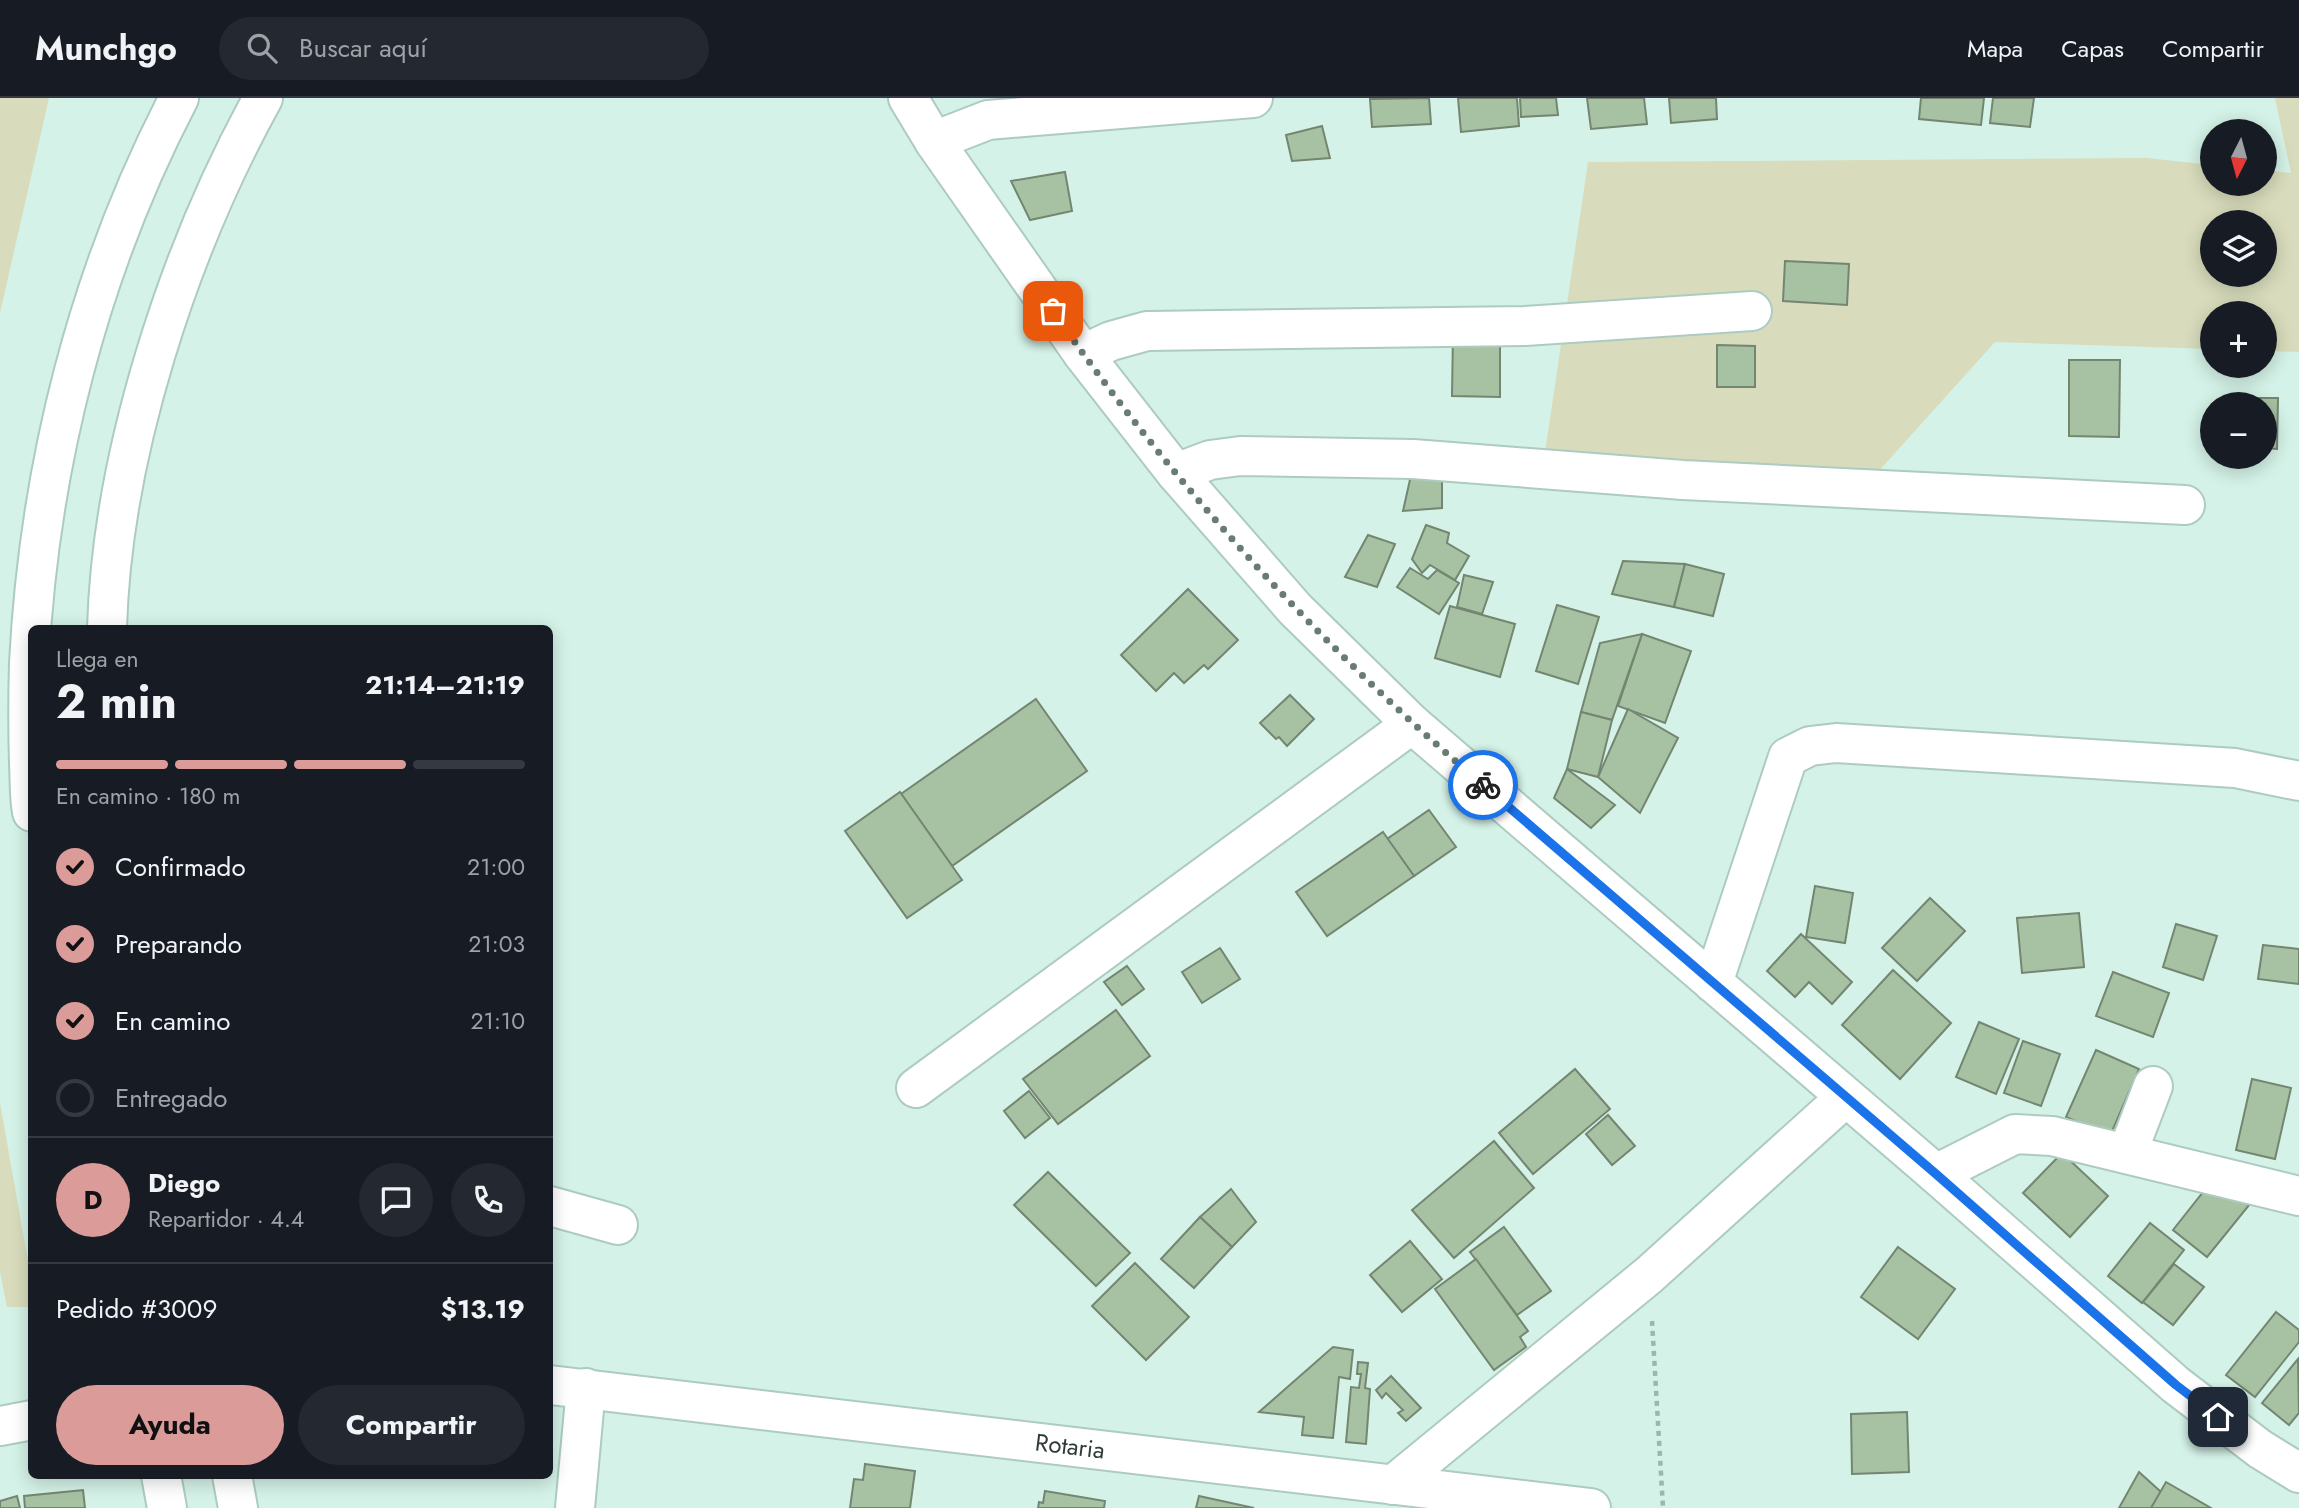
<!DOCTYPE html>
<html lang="es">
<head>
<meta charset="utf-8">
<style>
  :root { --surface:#171b24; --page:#242831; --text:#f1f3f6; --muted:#9ea1a6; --line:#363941; --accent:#da9b99 }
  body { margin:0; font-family:Jost,sans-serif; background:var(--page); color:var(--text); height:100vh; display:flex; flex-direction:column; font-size:26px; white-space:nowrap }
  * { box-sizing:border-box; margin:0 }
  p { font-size:23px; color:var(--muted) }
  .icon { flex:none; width:38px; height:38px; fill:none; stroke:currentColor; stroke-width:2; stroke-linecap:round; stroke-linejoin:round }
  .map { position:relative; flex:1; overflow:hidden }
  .details { position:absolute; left:28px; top:527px; width:525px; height:854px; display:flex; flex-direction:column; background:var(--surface); border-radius:10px; box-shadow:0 4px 18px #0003 }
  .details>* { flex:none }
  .needle { width:46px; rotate:186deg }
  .controls { position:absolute; left:2200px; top:21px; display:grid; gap:14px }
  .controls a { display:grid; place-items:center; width:77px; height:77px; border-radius:50%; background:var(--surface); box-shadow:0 4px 18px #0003; font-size:35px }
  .pin { position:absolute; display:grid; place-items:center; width:60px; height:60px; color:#fff; margin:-30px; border-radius:14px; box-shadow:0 4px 10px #0006 }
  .courier { position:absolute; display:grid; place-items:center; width:70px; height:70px; margin:-35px; border:5px solid #1a73e8; border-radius:50%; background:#fff; color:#222; box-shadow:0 2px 9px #0007 }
  .overview em { font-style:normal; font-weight:700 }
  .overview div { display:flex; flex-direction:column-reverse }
  .overview { display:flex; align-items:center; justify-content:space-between; height:119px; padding:0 28px }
  h1 { font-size:46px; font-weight:700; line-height:52px }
  .bar { display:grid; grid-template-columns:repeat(4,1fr); gap:10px 7px; align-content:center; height:84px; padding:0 28px }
  .bar i { height:9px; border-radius:5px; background:var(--line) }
  .bar .on { background:var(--accent) }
  .bar p { grid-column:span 4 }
  .line { display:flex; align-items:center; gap:18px; padding:0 28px; border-top:2px solid var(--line) }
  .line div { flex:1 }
  .round { display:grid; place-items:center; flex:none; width:74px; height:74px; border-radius:37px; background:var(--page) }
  ol { padding:0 28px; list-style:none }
  li { display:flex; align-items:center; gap:21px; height:77px }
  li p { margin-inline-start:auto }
  li .icon { padding:7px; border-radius:50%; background:var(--accent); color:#111; stroke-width:4 }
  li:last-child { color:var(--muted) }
  li i { width:38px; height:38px; border:4px solid var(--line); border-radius:50% }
  .cta { display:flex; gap:14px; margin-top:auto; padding:14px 28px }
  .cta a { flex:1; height:80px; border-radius:42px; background:var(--accent); color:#111; font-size:28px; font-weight:700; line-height:80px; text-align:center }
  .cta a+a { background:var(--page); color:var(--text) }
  header { display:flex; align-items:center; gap:42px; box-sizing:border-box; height:98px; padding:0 35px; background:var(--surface); border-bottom:2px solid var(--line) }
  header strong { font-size:33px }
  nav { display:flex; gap:38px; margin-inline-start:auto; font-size:24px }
  .search { width:490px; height:63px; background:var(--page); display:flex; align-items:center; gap:18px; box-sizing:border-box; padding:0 24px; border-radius:38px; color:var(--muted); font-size:26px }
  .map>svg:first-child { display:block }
  .green { fill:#d8dcbc; fill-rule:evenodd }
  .building { fill:#a7c2a3; stroke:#748571; stroke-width:2 }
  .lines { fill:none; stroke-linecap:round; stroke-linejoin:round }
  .minor-casing { stroke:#adcbc0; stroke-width:42 }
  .major-casing { stroke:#adcbc0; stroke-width:42 }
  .path { stroke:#9db5ac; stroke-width:4.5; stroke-dasharray:5 5; stroke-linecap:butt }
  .minor { stroke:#fff; stroke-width:38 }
  .major { stroke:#fff; stroke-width:38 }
  .done { stroke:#697b75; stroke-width:7; stroke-dasharray:0 12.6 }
  .route { stroke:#1a73e8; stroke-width:9 }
  .labels { text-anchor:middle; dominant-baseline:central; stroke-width:5; stroke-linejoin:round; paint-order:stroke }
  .street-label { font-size:24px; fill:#2f3b37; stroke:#fff }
</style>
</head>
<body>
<header>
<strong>Munchgo</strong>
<div class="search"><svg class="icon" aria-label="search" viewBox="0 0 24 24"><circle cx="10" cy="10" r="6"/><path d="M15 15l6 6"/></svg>Buscar aquí</div>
<nav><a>Mapa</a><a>Capas</a><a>Compartir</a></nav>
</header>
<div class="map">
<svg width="2299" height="1410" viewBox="0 0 2299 1410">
  <rect width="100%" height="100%" fill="#d4f2e7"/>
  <!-- green -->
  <g class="green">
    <path d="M0 0H49L0 215Z"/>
    <path d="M2275 0H2299V254L2265 253 2264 215H2212V251L1995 244 1849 406 1540 388 1588 64 2147 60 2212 67V86H2264L2265 72 2291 75ZM2212 124H2264V177H2212Z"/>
    <path d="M0 1005 31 1180V1209H7L0 1174Z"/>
  </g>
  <!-- building -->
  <g class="building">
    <path d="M1429 0 1431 26 1372 29 1370 1Z"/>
    <path d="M1458 0H1517L1519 28 1461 34Z"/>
    <path d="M1520 0H1556L1558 17 1521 19Z"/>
    <path d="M1587 0H1644L1647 26 1591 31Z"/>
    <path d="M1669 0H1716L1717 21 1671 25Z"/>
    <path d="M1921 0H1984L1981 27 1919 21Z"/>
    <path d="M1993 0H2034L2030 29 1990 25Z"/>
    <path d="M1322 28 1330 60 1292 63 1286 37Z"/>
    <path d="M1065 74 1072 113 1030 122 1011 83Z"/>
    <path d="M1785 163 1849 166 1847 207 1783 203Z"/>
    <path d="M1453 234H1500V299L1452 298Z"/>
    <path d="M1717 247 1755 248V289H1717Z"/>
    <path d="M2069 262H2120L2119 339 2069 338Z"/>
    <path d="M2252 300H2278L2277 351 2264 350V306H2252Z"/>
    <path d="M1442 370V410L1403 413 1411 377Z"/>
    <path d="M1426 427 1449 435 1447 445 1469 458 1455 482 1430 467 1422 475 1412 461Z"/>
    <path d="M1368 437 1395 446 1377 489 1345 479Z"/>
    <path d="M1623 463 1685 466 1674 509 1612 496Z"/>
    <path d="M1685 466 1724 476 1713 518 1674 509Z"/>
    <path d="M1410 470 1428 481 1437 472 1459 485 1439 516 1397 489Z"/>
    <path d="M1464 477 1493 484 1482 516 1457 509Z"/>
    <path d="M1188 491 1238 542 1208 571 1204 567 1184 585 1174 575 1156 593 1121 557Z"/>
    <path d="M1557 507 1599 519 1578 586 1536 573Z"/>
    <path d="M1450 508 1515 526 1500 579 1435 560Z"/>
    <path d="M1642 536 1691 553 1665 625 1618 608Z"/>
    <path d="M1642 536 1612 622 1581 614 1600 545Z"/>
    <path d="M1290 597 1314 621 1287 648 1279 639 1276 641 1260 625Z"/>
    <path d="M1036 601 1087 673 952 768 901 696Z"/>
    <path d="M1628 611 1678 640 1640 715 1598 679Z"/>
    <path d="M1581 614 1612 622 1598 679 1567 671Z"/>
    <path d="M1567 671 1615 707 1591 730 1554 700Z"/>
    <path d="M900 694 962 782 907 820 845 733Z"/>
    <path d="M1429 712 1456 749 1414 778 1387 741Z"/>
    <path d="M1383 734 1414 778 1327 838 1296 794Z"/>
    <path d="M1815 788 1853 795 1845 845 1806 839Z"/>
    <path d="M1930 800 1965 833 1917 883 1882 850Z"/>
    <path d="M2079 815 2084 869 2022 875 2017 820Z"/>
    <path d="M2176 826 2217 838 2203 882 2163 869Z"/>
    <path d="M1801 836 1852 884 1832 906 1809 884 1795 899 1767 873Z"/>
    <path d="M2263 847 2299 851V886L2258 881Z"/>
    <path d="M1220 850 1240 881 1202 905 1182 874Z"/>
    <path d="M1127 868 1144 891 1122 907 1104 884Z"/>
    <path d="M1893 872 1951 925 1900 981 1842 927Z"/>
    <path d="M2113 874 2169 895 2153 939 2096 918Z"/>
    <path d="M1116 912 1150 958 1058 1026 1023 981Z"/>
    <path d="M1979 924 2019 941 1996 996 1956 979Z"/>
    <path d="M2023 943 2060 956 2041 1008 2004 995Z"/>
    <path d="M2096 952 2139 971 2110 1038 2066 1019Z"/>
    <path d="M1575 971 1610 1011 1533 1076 1499 1035Z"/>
    <path d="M2252 981 2291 990 2275 1061 2236 1052Z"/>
    <path d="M1029 993 1050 1020 1025 1040 1004 1013Z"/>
    <path d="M1608 1017 1635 1048 1612 1067 1586 1036Z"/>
    <path d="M1494 1043 1534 1090 1454 1160 1412 1112Z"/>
    <path d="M2062 1055 2108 1098 2070 1139 2023 1095Z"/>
    <path d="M1048 1074 1130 1155 1096 1188 1014 1107Z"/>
    <path d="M2215 1079 2250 1106 2207 1159 2173 1132Z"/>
    <path d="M1231 1091 1256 1124 1232 1149 1200 1119Z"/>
    <path d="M1200 1119 1232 1149 1194 1190 1161 1161Z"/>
    <path d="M2150 1125 2184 1152 2142 1205 2108 1178Z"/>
    <path d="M1504 1129 1551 1193 1517 1217 1470 1154Z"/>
    <path d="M1410 1143 1442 1181 1402 1214 1370 1177Z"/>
    <path d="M1898 1149 1955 1191 1918 1241 1861 1199Z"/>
    <path d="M1476 1161 1528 1233 1520 1239 1526 1249 1494 1272 1435 1191Z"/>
    <path d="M1135 1165 1189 1219 1146 1262 1092 1208Z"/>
    <path d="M2174 1166 2204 1189 2173 1227 2143 1204Z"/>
    <path d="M2276 1214 2299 1232V1244L2255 1299 2226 1277Z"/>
    <path d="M1333 1249 1353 1252 1350 1281 1339 1279 1333 1340 1302 1337 1304 1319 1259 1314Z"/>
    <path d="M2298 1261 2299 1315 2289 1327 2262 1305Z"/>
    <path d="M1358 1264 1368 1265 1365 1290 1370 1291 1366 1346 1346 1344 1351 1289 1359 1290 1361 1276H1357Z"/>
    <path d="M1391 1278 1421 1310 1406 1323 1398 1315 1403 1312 1386 1295 1382 1300 1376 1292Z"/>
    <path d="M1907 1314 1909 1374 1852 1376 1851 1316Z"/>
    <path d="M865 1366 915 1373 910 1410H850L854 1381 863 1382Z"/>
    <path d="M2139 1374 2161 1394 2151 1410H2119Z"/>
    <path d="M2166 1384 2211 1410H2151Z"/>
    <path d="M83 1392 85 1410H25L24 1398Z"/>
    <path d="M1045 1393 1105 1403 1104 1410H1038L1039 1404 1043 1405Z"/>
    <path d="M17 1398 20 1410H0V1403Z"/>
    <path d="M1199 1398 1254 1410H1196Z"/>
  </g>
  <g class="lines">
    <defs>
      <g id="minor">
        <path d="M908 0 934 43 1083 256 1176 375 1295 511 1412 626 1936 1076 2176 1287 2260 1351 2299 1375"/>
        <path d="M934 43 988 22 1253 0"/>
        <path d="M1083 256 1111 243 1147 233 1525 228 1752 213"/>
        <path d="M1176 375 1210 362 1240 358 1413 361 1683 382 2185 407"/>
        <path d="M1713 885 1788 659 1810 648 1836 645 2235 670 2299 683"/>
        <path d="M916 990 1412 626"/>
        <path d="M2127 1056 2153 988"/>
        <path d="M1936 1076 2015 1036 2052 1038 2299 1098"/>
        <path d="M550 1108 618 1127"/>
        <path d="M550 1287 1591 1410"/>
        <path d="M0 1328 32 1322"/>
        <path d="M1393 1387 1649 1177 1846 999"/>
        <path d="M575 1410 586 1290"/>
      </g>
      <g id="major">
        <path d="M107 530C112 356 179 152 263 0"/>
        <path d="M32 714C29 698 30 682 29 666 28 632 28 599 29 565 39 370 88 174 179 0"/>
        <path d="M161 1377 167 1410"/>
        <path d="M232 1377 238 1410"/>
      </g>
    </defs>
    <!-- minor casing -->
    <use href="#minor" class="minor-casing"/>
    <!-- major casing -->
    <use href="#major" class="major-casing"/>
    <!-- path -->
    <path class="path" d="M1652 1223 1663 1410"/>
    <!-- minor -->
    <use href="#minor" class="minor"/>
    <!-- major -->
    <use href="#major" class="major"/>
  </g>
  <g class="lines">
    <!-- done -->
    <path class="done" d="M1053 213C1175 389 1320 548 1483 687"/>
    <!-- route -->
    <path class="route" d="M1483 687 1936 1076 2176 1287 2218 1319"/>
  </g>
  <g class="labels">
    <!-- street labels -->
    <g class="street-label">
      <text transform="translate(1070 1348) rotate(7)">Rotaria</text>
    </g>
  </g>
</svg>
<div class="controls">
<a><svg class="needle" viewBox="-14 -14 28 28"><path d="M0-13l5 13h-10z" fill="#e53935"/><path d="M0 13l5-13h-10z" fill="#9ea1a6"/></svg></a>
<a><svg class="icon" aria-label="layers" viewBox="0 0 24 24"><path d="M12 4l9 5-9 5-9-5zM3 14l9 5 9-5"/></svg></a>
<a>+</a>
<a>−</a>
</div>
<div class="pin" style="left:1053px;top:213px;background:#ea580c"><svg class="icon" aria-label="bag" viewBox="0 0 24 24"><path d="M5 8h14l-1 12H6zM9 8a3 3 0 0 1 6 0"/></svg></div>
<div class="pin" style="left:2218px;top:1319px;background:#1f2937"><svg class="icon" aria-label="home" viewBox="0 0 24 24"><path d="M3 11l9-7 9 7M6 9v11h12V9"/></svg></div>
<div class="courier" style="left:1483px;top:687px"><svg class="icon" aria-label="bike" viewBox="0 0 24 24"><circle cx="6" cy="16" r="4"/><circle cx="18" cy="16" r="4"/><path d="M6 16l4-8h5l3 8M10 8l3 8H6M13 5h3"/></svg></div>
<section class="details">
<div class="overview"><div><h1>2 min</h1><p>Llega en</p></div><em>21:14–21:19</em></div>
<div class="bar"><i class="on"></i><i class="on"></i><i class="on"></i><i></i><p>En camino · 180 m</p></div>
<ol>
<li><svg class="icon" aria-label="check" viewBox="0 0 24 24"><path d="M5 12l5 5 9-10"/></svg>Confirmado<p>21:00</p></li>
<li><svg class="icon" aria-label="check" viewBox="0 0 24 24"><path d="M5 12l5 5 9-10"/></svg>Preparando<p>21:03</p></li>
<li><svg class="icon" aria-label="check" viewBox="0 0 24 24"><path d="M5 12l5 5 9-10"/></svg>En camino<p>21:10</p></li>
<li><i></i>Entregado</li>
</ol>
<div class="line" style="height:126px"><b class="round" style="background:var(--accent);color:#111">D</b><div><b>Diego</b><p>Repartidor · 4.4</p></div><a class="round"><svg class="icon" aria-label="chat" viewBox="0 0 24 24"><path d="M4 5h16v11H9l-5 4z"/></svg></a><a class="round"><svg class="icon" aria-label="phone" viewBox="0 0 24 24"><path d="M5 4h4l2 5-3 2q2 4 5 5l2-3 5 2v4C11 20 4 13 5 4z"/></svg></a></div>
<div class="line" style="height:91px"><div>Pedido #3009</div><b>$13.19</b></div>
<div class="cta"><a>Ayuda</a><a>Compartir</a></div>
</section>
</div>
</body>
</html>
